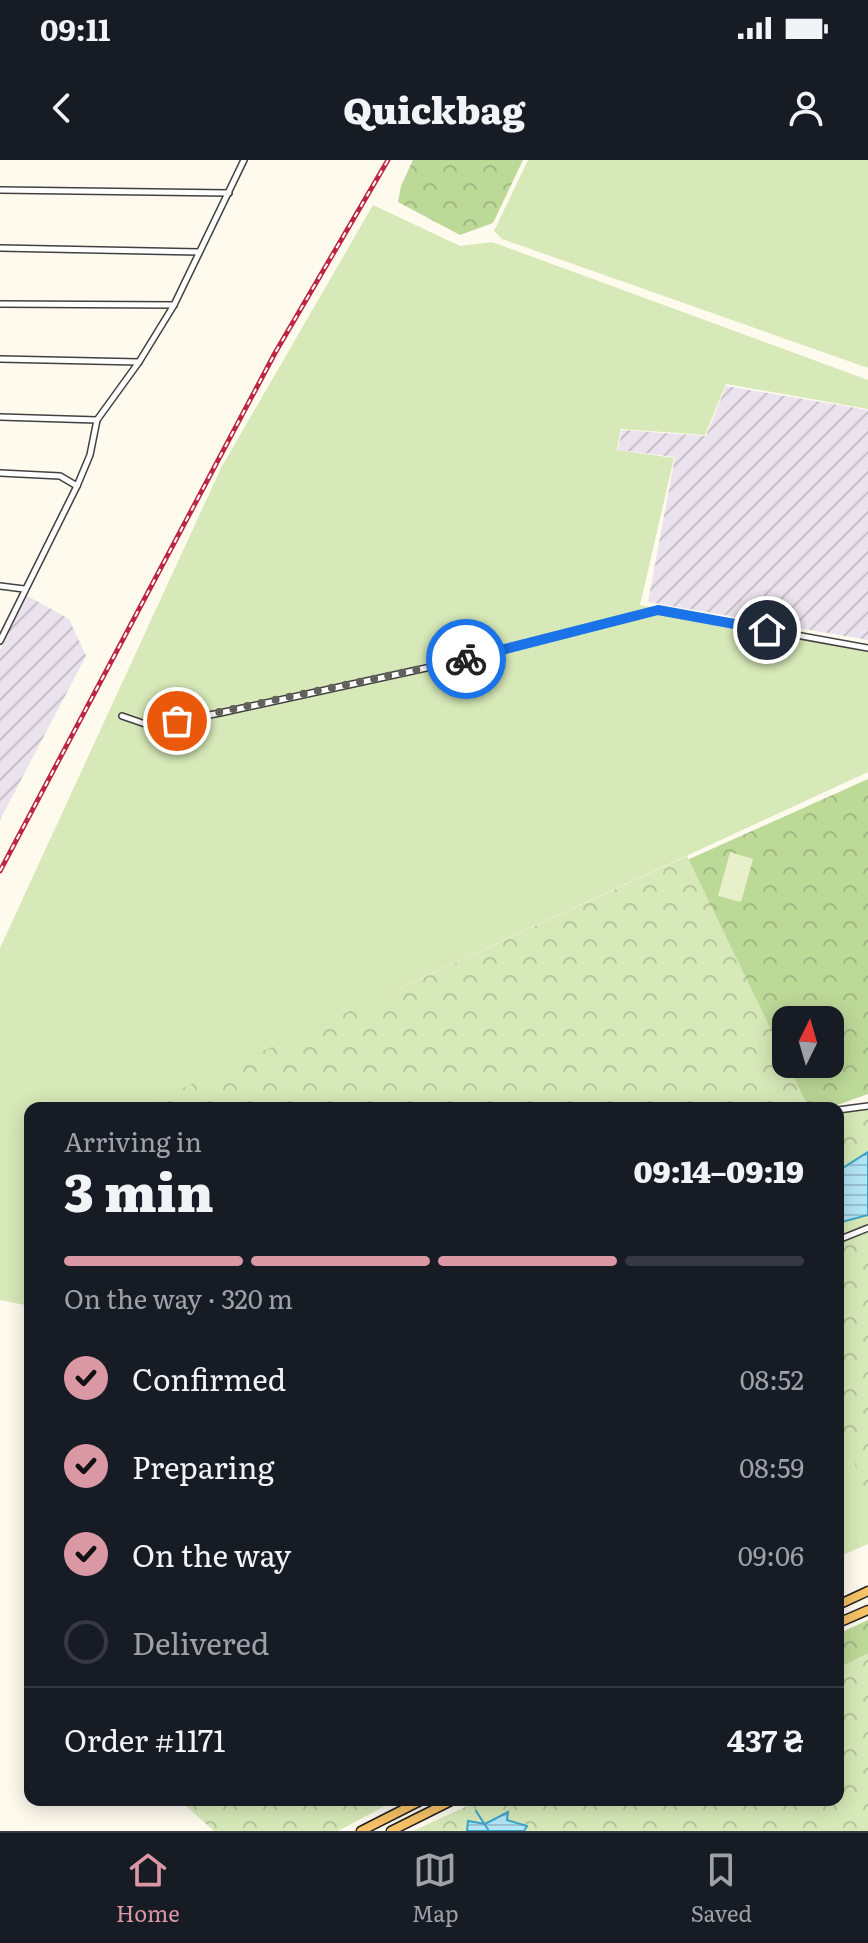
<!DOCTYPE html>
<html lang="en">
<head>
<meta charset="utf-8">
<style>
  :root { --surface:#171b24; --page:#242831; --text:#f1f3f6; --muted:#9ea1a6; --line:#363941; --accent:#da97a4 }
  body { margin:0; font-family:Literata,serif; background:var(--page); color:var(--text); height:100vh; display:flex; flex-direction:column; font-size:30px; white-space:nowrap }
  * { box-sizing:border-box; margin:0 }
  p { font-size:26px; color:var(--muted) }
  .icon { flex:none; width:44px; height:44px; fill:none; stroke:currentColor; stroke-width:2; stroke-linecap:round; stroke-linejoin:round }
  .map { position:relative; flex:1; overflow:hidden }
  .drawer { position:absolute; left:24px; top:942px; width:820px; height:704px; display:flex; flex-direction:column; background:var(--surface); border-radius:16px; box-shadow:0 4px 20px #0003 }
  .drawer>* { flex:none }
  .needle { width:52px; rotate:5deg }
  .controls { position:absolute; left:772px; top:846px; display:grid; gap:16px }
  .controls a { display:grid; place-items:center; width:72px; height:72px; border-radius:16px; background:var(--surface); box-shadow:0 4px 20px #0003; font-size:40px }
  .pin { position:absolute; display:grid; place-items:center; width:68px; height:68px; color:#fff; margin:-34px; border:4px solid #fff; border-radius:50%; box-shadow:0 2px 8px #0007 }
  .courier { position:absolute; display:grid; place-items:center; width:80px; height:80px; margin:-40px; border:6px solid #1a73e8; border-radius:50%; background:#fff; color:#222; box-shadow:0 2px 10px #0007 }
  .summary em { font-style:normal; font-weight:800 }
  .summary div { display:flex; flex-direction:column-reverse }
  .summary { display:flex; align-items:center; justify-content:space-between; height:136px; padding:0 40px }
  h1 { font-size:52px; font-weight:800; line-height:60px }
  .bar { display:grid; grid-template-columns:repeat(4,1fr); gap:12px 8px; align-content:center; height:96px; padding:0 40px }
  .bar i { height:10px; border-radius:6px; background:var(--line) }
  .bar .selected { background:var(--accent) }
  .bar p { grid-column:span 4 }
  .line { display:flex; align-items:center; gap:20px; padding:0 40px; border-top:2px solid var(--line) }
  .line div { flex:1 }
  ol { padding:0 40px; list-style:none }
  li { display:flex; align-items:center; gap:24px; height:88px }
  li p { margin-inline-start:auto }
  li .icon { padding:8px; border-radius:50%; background:var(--accent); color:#111; stroke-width:4 }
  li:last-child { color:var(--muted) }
  li i { width:44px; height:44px; border:4px solid var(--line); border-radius:50% }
  .status { display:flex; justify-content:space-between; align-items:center; height:56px; padding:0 40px; background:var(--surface); direction:ltr }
  .status svg { height:22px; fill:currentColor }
  header { display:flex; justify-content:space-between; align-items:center; height:104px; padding:0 40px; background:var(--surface); font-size:36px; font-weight:800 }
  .tab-bar { display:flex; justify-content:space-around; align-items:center; height:112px; border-top:2px solid var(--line); background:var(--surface); font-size:22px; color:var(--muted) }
  .tab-bar a { display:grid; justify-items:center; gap:4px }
  .tab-bar .selected { color:var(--accent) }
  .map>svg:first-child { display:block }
  .industrial { fill:url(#industrial-furrows) }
  .forest { fill:url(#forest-crowns); fill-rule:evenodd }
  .park { fill:url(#park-crowns) }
  .garden { fill:#d7e9b8 }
  .pitch { fill:#e8f0ca }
  .water { fill:url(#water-rules); stroke:#3ba4cc; stroke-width:2 }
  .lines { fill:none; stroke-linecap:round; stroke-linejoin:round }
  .stream { stroke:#3ba4cc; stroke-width:2 }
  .street-casing { stroke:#414141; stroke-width:8 }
  .primary-casing { stroke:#1f1f1f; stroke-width:11 }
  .street { stroke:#fff; stroke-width:5 }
  .primary { stroke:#f7c266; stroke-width:8 }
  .rail-casing { stroke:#bd2640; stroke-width:5 }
  .rail { stroke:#fff; stroke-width:2; stroke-dasharray:6; stroke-linecap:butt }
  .done { stroke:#62615c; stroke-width:8; stroke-dasharray:0 14.4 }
  .route { stroke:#1a73e8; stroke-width:10 }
</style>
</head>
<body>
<div class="status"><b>09:11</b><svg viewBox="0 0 49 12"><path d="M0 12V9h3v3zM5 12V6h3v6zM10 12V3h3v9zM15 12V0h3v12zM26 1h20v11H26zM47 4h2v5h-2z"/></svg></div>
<header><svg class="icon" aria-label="back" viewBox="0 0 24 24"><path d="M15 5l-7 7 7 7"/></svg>Quickbag<svg class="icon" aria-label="person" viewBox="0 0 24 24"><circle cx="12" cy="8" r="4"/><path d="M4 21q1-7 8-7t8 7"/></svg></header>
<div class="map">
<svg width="868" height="1671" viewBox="0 0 868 1671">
  <defs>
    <pattern id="industrial-furrows" width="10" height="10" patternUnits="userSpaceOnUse" patternTransform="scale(2)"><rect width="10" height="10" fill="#eae2ec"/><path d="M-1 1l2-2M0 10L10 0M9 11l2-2" fill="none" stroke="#c8c1c9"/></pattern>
    <pattern id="forest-crowns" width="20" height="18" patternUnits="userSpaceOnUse" patternTransform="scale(2)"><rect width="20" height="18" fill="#bdd998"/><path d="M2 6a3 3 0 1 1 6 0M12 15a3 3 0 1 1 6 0" fill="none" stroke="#a1b982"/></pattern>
    <pattern id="park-crowns" width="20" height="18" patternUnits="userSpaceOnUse" patternTransform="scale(2)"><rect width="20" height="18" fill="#d7e9b8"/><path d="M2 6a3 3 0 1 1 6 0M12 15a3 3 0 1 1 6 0" fill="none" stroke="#b7c79d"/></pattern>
    <pattern id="water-rules" width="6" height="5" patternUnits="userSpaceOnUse" patternTransform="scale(2)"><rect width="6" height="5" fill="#b3e5f6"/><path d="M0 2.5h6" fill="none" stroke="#99c3d2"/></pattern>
  </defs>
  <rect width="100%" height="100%" fill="#fffaee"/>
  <!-- industrial -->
  <g class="industrial">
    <path d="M726 226 868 250V480L648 442 675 297 618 290 622 270 706 276Z"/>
    <path d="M26 435 69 459 86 496 0 660V490Z"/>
  </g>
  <!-- forest -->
  <g class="forest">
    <path d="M413 0H523L493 63 460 75 398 42 401 26Z"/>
    <path d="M868 619V934L829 948H133ZM786 860H830V904H786Z"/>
    <path d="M868 1460V1521L838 1535V1474Z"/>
  </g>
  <!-- park -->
  <g class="park">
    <path d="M687 696 809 948H140Z"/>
    <path d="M868 949V1384L838 1397V954Z"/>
    <path d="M868 1493V1671H413L480 1640H838V1508Z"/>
    <path d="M179 1640H396L338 1671H214Z"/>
  </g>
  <!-- garden -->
  <g class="garden">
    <path d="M528 0H868V208L502 79 494 71Z"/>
    <path d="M373 45 460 86 492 82 868 220V249L726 224 705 275 621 269 617 290 674 298 640 445 868 491V612L140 948H30V1146L0 1140V788L221 308Z"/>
    <path d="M843 1275 868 1337V1374L838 1388V1278Z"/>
  </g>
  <!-- pitch -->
  <path class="pitch" d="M730 692 753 699 741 742 718 736Z"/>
  <!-- water -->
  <g class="water">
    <path d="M868 992V1055L838 1063V1011Z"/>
    <path d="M508 1652 507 1660 527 1666 524 1671H467L468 1661 485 1664Z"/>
  </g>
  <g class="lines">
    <!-- stream -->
    <path class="stream" d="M476 1651 489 1671"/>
    <defs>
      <g id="street">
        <path d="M0 30 229 33"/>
        <path d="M0 88 199 92"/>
        <path d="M0 144 174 145"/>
        <path d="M0 199 139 202"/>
        <path d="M0 257 97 260"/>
        <path d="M0 313 60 316 77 326"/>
        <path d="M0 426 24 429"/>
        <path d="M0 481 77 326 90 295 97 260 139 202 174 145 244 0"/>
        <path d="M122 556 151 566 220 553 449 503 658 450 868 488"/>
        <path d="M838 950 868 946"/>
        <path d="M838 1080 868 1068"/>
      </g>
      <g id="primary">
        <path d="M838 1445 868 1431"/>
        <path d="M838 1463 868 1450"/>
        <path d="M361 1671 422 1640"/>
        <path d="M391 1671 453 1640"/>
      </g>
    </defs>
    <!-- street casing -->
    <use href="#street" class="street-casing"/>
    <!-- primary casing -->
    <use href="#primary" class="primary-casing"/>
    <!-- street -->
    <use href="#street" class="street"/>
    <!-- primary -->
    <use href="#primary" class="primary"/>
    <defs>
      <path id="rail" d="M0 711 275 193 388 0"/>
    </defs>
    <!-- rail casing -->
    <use href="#rail" class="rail-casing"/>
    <!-- rail -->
    <use href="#rail" class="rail"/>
  </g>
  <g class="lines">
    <!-- done -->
    <path class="done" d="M177 561 466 499"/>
    <!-- route -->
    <path class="route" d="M466 499 658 450 767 470"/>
  </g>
</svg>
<div class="controls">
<a><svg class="needle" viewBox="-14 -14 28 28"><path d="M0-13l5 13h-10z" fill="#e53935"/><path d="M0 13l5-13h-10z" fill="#9ea1a6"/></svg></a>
</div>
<div class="pin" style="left:177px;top:561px;background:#ea580c"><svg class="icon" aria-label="bag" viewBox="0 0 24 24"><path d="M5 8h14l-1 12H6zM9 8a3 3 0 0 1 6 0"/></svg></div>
<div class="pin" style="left:767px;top:470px;background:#1f2937"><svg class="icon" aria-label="home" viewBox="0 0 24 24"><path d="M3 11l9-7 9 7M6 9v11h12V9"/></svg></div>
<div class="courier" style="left:466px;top:499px"><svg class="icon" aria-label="bike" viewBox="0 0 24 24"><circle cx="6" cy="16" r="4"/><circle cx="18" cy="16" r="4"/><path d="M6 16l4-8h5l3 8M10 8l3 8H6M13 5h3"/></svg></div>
<section class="drawer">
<div class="summary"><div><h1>3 min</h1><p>Arriving in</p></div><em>09:14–09:19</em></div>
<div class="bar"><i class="selected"></i><i class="selected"></i><i class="selected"></i><i></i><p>On the way · 320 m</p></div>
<ol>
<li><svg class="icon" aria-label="check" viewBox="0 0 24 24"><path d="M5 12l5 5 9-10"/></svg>Confirmed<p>08:52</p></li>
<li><svg class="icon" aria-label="check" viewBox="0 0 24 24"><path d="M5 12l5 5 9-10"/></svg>Preparing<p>08:59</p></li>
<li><svg class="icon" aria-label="check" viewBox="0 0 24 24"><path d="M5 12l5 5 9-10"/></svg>On the way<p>09:06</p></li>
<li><i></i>Delivered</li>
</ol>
<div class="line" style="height:104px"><div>Order #1171</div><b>437 ₴</b></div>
</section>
</div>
<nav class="tab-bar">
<a class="selected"><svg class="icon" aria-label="home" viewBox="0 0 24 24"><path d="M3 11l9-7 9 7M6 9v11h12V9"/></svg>Home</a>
<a><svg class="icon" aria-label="map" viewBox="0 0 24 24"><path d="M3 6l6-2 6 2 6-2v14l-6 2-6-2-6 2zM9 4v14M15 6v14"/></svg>Map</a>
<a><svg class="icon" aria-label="saved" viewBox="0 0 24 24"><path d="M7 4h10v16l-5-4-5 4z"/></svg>Saved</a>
</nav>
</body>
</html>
